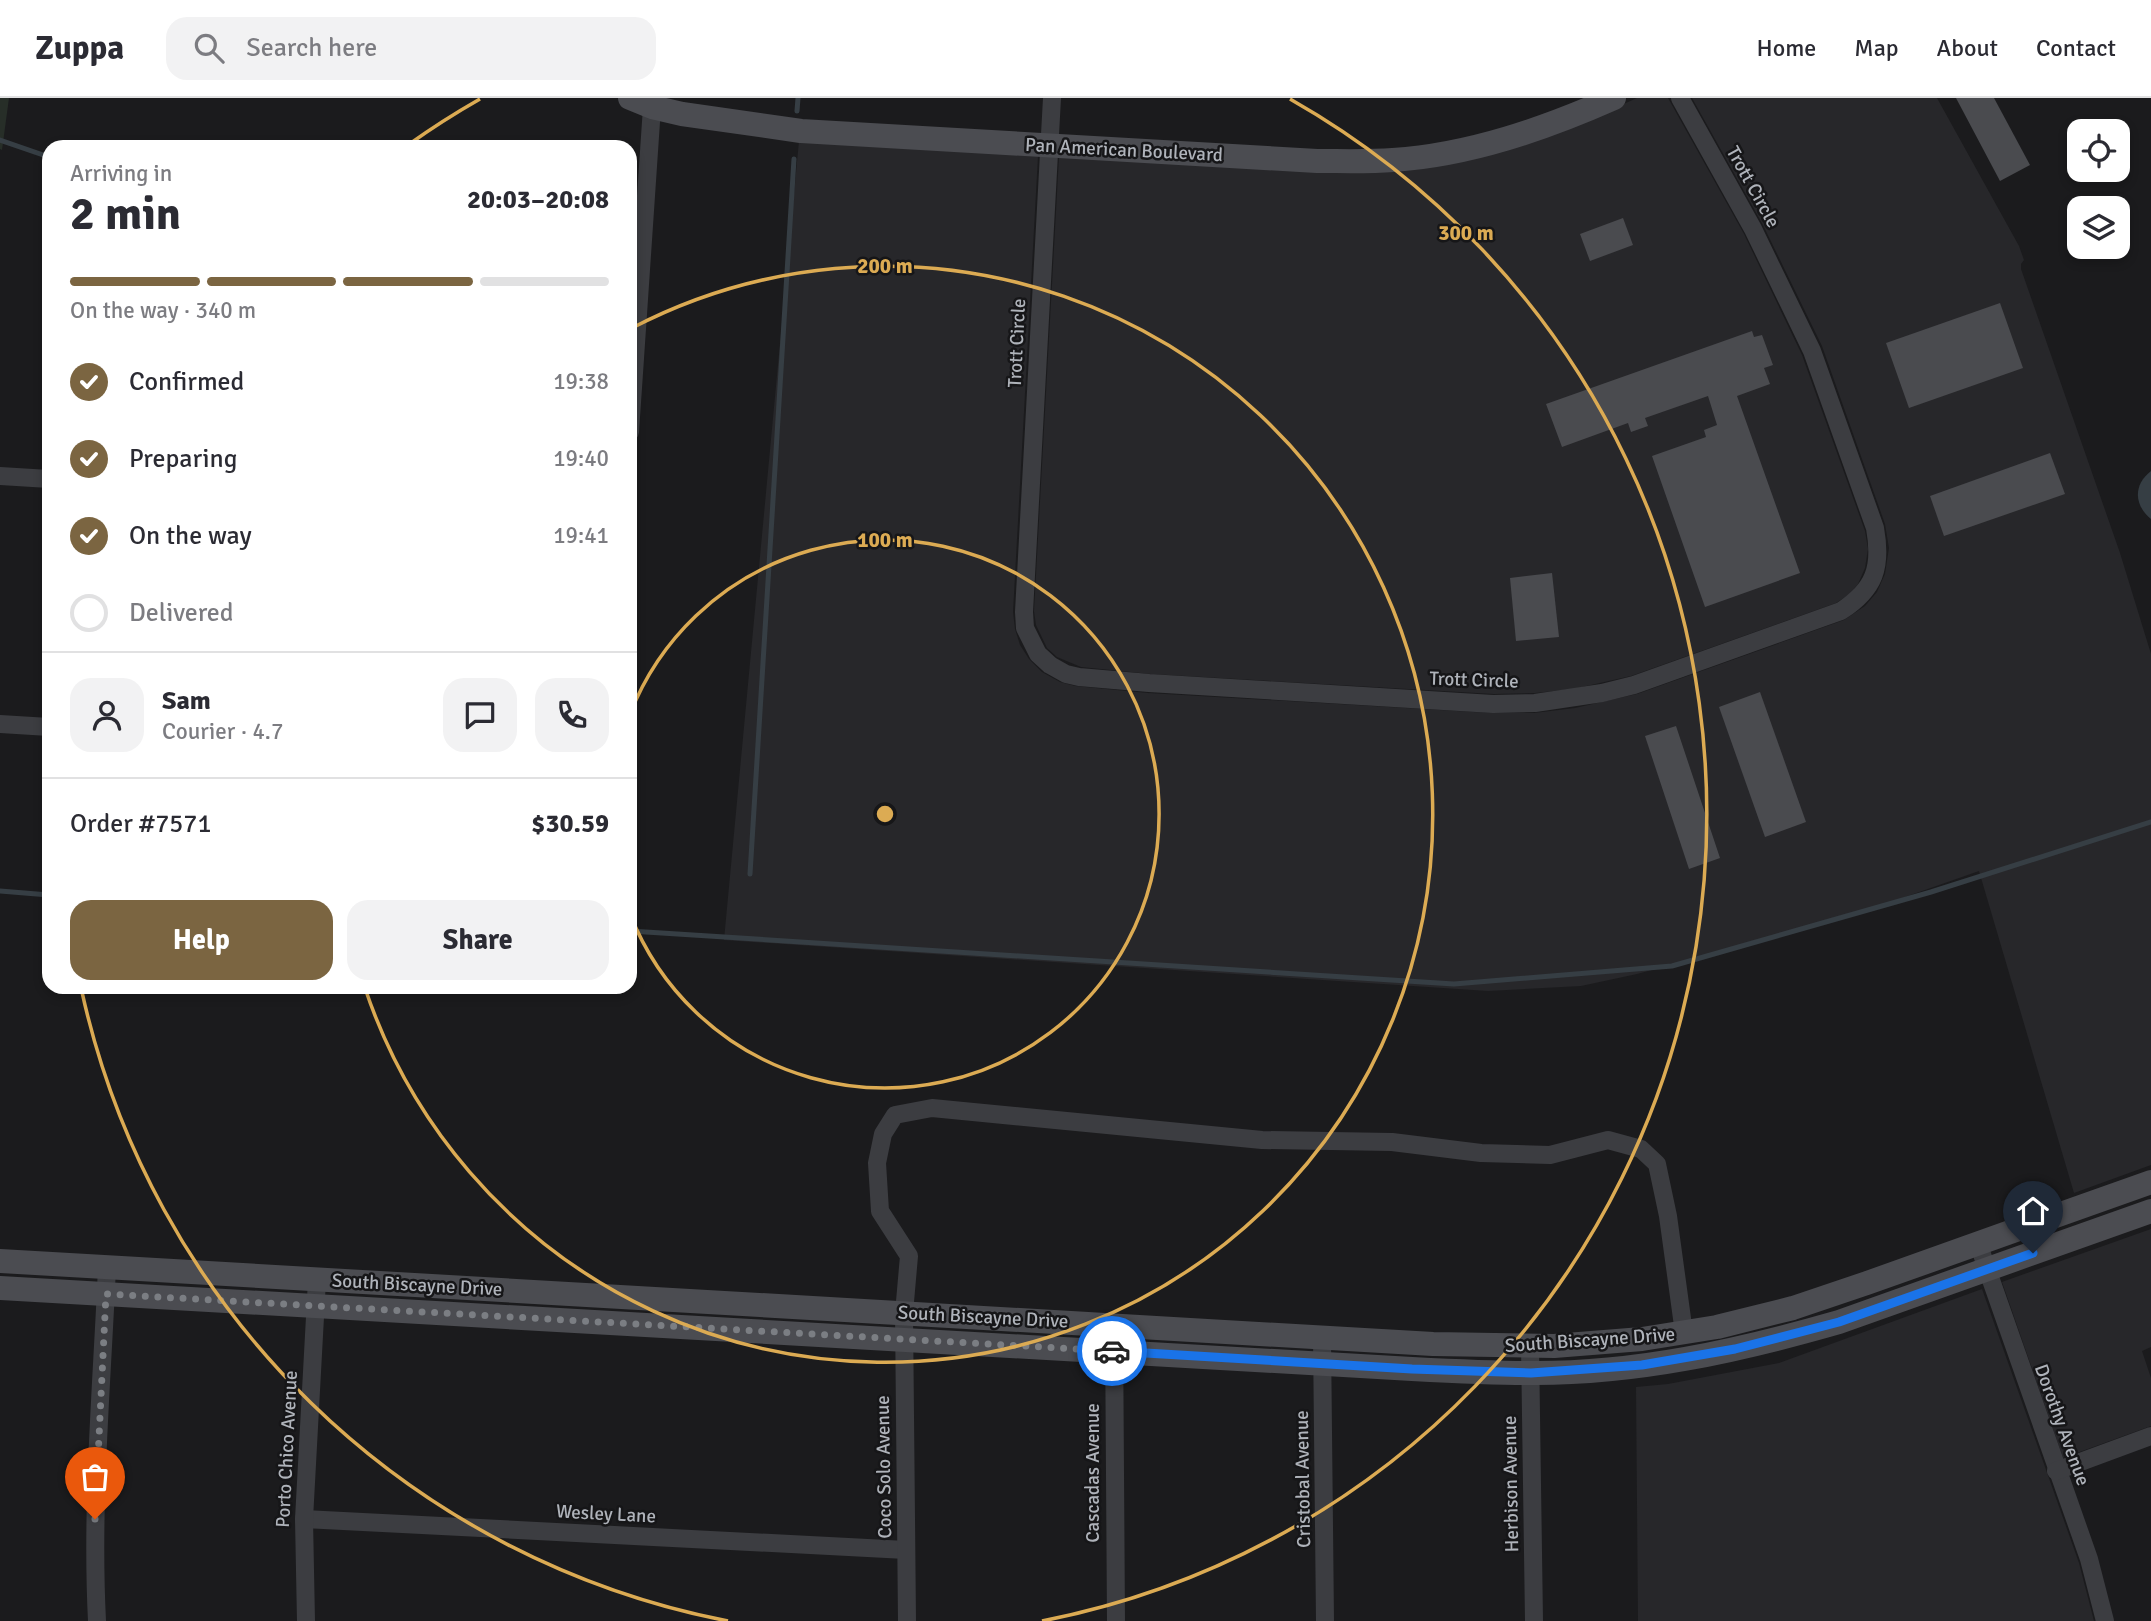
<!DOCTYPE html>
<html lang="en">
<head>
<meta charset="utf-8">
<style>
  :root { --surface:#fff; --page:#f2f2f3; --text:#2b2b33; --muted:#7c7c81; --line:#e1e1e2; --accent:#7b6541 }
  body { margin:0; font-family:Signika,sans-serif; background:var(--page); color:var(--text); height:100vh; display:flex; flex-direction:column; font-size:26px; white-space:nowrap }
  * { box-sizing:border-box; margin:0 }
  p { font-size:23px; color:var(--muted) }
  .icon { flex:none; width:38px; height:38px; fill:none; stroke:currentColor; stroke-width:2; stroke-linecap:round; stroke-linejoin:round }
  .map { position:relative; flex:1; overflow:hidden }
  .details { position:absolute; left:42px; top:42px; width:595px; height:854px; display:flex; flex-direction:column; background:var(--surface); border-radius:21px; box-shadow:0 4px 10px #0003 }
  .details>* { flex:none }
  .controls { position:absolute; left:2067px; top:21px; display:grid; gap:14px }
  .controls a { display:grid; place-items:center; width:63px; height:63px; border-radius:14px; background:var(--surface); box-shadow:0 4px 10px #0003; font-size:35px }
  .pin { position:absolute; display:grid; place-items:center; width:60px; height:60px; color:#fff; margin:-72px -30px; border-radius:50% 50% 50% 0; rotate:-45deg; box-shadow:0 0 7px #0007 }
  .pin .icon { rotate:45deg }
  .courier { position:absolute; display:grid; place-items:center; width:70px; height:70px; margin:-35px; border:5px solid #1a73e8; border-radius:50%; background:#fff; color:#222; box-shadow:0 2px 9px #0007 }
  .summary em { font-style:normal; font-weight:700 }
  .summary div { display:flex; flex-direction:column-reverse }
  .summary { display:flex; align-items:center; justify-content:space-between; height:119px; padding:0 28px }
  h1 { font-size:46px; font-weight:700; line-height:52px }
  .bar { display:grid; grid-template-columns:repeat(4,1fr); gap:10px 7px; align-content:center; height:84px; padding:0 28px }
  .bar i { height:9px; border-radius:5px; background:var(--line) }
  .bar .selected { background:var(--accent) }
  .bar p { grid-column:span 4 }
  .line { display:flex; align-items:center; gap:18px; padding:0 28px; border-top:2px solid var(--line) }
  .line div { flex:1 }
  .round { display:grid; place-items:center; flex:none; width:74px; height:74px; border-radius:21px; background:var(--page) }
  ol { padding:0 28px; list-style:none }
  li { display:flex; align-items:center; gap:21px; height:77px }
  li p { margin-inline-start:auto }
  li .icon { padding:7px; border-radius:50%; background:var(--accent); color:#fff; stroke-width:4 }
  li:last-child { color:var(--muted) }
  li i { width:38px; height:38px; border:4px solid var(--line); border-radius:50% }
  .button { display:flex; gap:14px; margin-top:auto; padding:14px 28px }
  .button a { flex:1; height:80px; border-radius:21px; background:var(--accent); color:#fff; font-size:28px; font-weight:700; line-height:80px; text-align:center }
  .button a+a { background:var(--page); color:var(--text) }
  header { display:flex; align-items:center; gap:42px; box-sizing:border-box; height:98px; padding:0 35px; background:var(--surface); border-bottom:2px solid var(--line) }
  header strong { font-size:33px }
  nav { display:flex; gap:38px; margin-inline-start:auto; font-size:24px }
  .search { width:490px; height:63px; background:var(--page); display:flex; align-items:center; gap:18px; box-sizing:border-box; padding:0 24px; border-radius:21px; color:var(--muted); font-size:26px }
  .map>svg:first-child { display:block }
  .built { fill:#27272a }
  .green { fill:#272e28 }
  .water { fill:#363e44 }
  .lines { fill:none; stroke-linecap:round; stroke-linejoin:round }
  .stream { stroke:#363e44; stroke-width:5 }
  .building { fill:#4a4b4f }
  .street { stroke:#3c3d41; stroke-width:18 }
  .secondary { stroke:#4b4c51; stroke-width:24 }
  .done { stroke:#7b7e83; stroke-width:7; stroke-dasharray:0 12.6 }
  .route { stroke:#1a73e8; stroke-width:9 }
  .ring { fill:none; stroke:#dcab53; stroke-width:3.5 }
  .labels { text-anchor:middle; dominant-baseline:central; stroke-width:5; stroke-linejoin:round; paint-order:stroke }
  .street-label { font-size:19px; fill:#afb3ba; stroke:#161618 }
  .centre { fill:#dcab53; stroke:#161618; stroke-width:3.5 }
  .ring-label { font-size:21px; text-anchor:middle; font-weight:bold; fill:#dcab53; stroke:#161618; stroke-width:5; stroke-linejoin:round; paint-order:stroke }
</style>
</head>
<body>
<header>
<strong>Zuppa</strong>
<div class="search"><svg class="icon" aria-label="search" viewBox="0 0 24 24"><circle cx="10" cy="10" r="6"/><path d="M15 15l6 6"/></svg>Search here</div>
<nav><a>Home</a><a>Map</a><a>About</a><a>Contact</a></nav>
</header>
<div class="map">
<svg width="2151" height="1523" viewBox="0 0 2151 1523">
  <rect width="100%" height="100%" fill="#1b1b1d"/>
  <!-- built -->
  <g class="built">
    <path d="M1637 0H1668L1744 136 1802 257 1865 433 1868 451 1865 470 1858 486 1850 496 1836 505 1631 578 1573 591 1535 595 1494 596 1151 576 1081 569 1057 559 1047 550 1036 527 1034 513 1059 59 1317 73 1568 31Z"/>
    <path d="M1692 0H1937L2019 148 2024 162 2021 166V171L2120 455 2151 556V1067L2074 1095 1979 773 1848 819 1637 876 1581 888 1488 893 724 842 799 43 1038 58 1013 514 1015 531 1020 547 1029 561 1042 574 1060 584 1075 588 1148 595 1491 615H1534L1575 610 1637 596 1844 522 1865 508 1877 494 1885 476 1889 450 1885 426 1822 248 1763 127Z"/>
    <path d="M2151 1131V1249L2142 1253 2151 1280V1328L2063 1360 2002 1184Z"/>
    <path d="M1982 1191 2079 1465 2094 1523H1638L1636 1289 1668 1286 1779 1265Z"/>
  </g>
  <!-- green -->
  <path class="green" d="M0 0H9L2 52 0 51Z"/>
  <!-- water -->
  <path class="water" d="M2151 373V421C2134 407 2133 387 2151 373Z"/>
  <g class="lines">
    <!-- stream -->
    <g class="stream">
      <path d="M797 13 798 0"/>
      <path d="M0 42 49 59"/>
      <path d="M750 776 794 61"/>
      <path d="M0 793 49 797"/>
      <path d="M630 833 1454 886 1672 868 1931 794 2151 724"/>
    </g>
  </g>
  <!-- building -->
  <g class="building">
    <path d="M1956 0H1994L2030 67 2000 83Z"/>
    <path d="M1623 120 1633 147 1590 163 1580 136Z"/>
    <path d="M2000 205 2023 270 1909 310 1886 245Z"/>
    <path d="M1752 233 1754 239 1762 237 1773 267 1764 270 1770 286 1737 298 1800 475 1705 509 1652 358 1706 339 1704 332 1717 327 1708 298 1645 320 1648 328 1631 334 1628 325 1562 349 1546 306Z"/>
    <path d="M2050 355 2065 396 1944 438 1930 398Z"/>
    <path d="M1552 475 1559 539 1516 543 1510 480Z"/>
    <path d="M1760 594 1806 724 1765 739 1719 609Z"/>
    <path d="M1676 628 1720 760 1689 771 1645 638Z"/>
  </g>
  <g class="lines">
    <!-- street -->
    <g class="street">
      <path d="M1052 0 1024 514 1025 530 1038 556 1050 567 1066 576 1079 579 1149 585 1493 606 1535 605 1602 595 1634 587 1841 513C1875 491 1882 469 1875 430L1812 253 1753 131 1680 0"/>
      <path d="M630 334 652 9"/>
      <path d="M0 378 49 381"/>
      <path d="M0 626 49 629"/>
      <path d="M1978 1145 2089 1461 2105 1523"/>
      <path d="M1114 1227 1116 1523"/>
      <path d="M1322 1239 1325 1523"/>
      <path d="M1530 1248 1534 1523"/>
      <path d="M2056 1373 2151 1338"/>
      <path d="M304 1421 906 1452"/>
      <path d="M97 1523C91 1405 102 1287 107 1169"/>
      <path d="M306 1523 304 1421 317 1182"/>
      <path d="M907 1523 904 1215 909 1158 880 1113 877 1065 883 1036 895 1017 932 1010 1262 1042 1392 1044 1481 1055 1550 1057 1608 1042 1641 1051 1657 1066 1668 1118 1684 1235"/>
    </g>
    <!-- secondary -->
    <g class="secondary">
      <path d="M630 0 652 9 682 16 801 33 1317 63C1342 63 1368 64 1393 62 1469 57 1544 31 1614 0"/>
      <path d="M0 1163 1433 1246 1554 1248 1642 1241 1717 1229 1793 1210 1867 1185 2151 1084"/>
      <path d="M0 1190 1412 1271C1451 1273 1490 1275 1529 1275 1635 1276 1738 1253 1839 1224L2151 1113"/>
    </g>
  </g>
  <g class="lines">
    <!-- done -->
    <path class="done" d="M95 1421 106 1196 1112 1253"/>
    <!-- route -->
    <path class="route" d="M1112 1253 1412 1271 1531 1275 1642 1267 1735 1251 1839 1224 2033 1155"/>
  </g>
  <!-- distance rings -->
  <g class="ring">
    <path d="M630 616A274 274 0 1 1 630 816"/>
    <path d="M632 230A548 548 0 1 1 365 890"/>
    <path d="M728 1523A822 822 0 0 1 82 894M408 47A822 822 0 0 1 480 1M1290 1A822 822 0 0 1 1042 1523"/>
  </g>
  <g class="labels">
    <!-- street labels -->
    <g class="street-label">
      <text transform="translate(1124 52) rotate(3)">Pan American Boulevard</text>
      <text transform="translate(1753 89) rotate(61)">Trott Circle</text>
      <text transform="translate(1017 245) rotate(-87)">Trott Circle</text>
      <text transform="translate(1474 582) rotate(2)">Trott Circle</text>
      <text transform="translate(417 1187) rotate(3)">South Biscayne Drive</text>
      <text transform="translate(983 1219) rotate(3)">South Biscayne Drive</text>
      <text transform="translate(1590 1242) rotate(-4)">South Biscayne Drive</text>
      <text transform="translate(2062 1327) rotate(70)">Dorothy Avenue</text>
      <text transform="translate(287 1351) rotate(-87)">Porto Chico Avenue</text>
      <text transform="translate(884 1369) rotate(-91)">Coco Solo Avenue</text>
      <text transform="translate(1093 1375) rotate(-90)">Cascadas Avenue</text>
      <text transform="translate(1303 1381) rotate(-91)">Cristobal Avenue</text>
      <text transform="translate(1511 1386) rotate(-91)">Herbison Avenue</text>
      <text transform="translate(606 1416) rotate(3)">Wesley Lane</text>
    </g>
  </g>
  <circle cx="885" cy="716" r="10" class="centre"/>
  <g class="ring-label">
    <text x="1466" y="142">300 m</text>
    <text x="885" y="175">200 m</text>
    <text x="885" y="449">100 m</text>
  </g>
</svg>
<div class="controls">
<a><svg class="icon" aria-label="locate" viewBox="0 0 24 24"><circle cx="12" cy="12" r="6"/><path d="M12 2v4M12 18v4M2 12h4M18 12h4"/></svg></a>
<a><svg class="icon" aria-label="layers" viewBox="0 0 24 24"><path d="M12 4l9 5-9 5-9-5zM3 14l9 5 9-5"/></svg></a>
</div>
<div class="pin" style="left:95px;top:1421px;background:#ea580c"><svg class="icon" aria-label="bag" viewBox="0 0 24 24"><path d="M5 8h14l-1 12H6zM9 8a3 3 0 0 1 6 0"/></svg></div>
<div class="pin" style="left:2033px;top:1155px;background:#1f2937"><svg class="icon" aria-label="home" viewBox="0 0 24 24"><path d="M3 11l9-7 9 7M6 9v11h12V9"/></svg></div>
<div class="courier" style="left:1112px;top:1253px"><svg class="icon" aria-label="car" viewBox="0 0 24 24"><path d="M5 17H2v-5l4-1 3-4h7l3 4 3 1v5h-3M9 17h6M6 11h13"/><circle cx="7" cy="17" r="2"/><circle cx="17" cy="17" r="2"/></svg></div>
<section class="details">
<div class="summary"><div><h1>2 min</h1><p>Arriving in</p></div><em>20:03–20:08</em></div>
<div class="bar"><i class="selected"></i><i class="selected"></i><i class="selected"></i><i></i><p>On the way · 340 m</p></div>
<ol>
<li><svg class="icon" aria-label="check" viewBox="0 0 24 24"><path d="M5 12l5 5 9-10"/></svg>Confirmed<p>19:38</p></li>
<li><svg class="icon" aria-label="check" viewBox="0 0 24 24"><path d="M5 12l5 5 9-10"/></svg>Preparing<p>19:40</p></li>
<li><svg class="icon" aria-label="check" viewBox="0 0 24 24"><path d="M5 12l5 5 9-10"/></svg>On the way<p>19:41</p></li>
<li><i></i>Delivered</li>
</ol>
<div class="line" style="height:126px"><a class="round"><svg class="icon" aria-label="person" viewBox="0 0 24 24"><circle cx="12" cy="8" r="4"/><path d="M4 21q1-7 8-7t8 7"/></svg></a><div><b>Sam</b><p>Courier · 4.7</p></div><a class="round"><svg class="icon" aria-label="chat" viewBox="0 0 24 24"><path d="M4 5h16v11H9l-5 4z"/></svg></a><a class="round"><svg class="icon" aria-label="phone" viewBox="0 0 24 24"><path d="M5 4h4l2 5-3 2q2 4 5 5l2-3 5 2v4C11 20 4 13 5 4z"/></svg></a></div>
<div class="line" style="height:91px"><div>Order #7571</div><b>$30.59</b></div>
<div class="button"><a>Help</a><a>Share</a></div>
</section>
</div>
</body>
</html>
